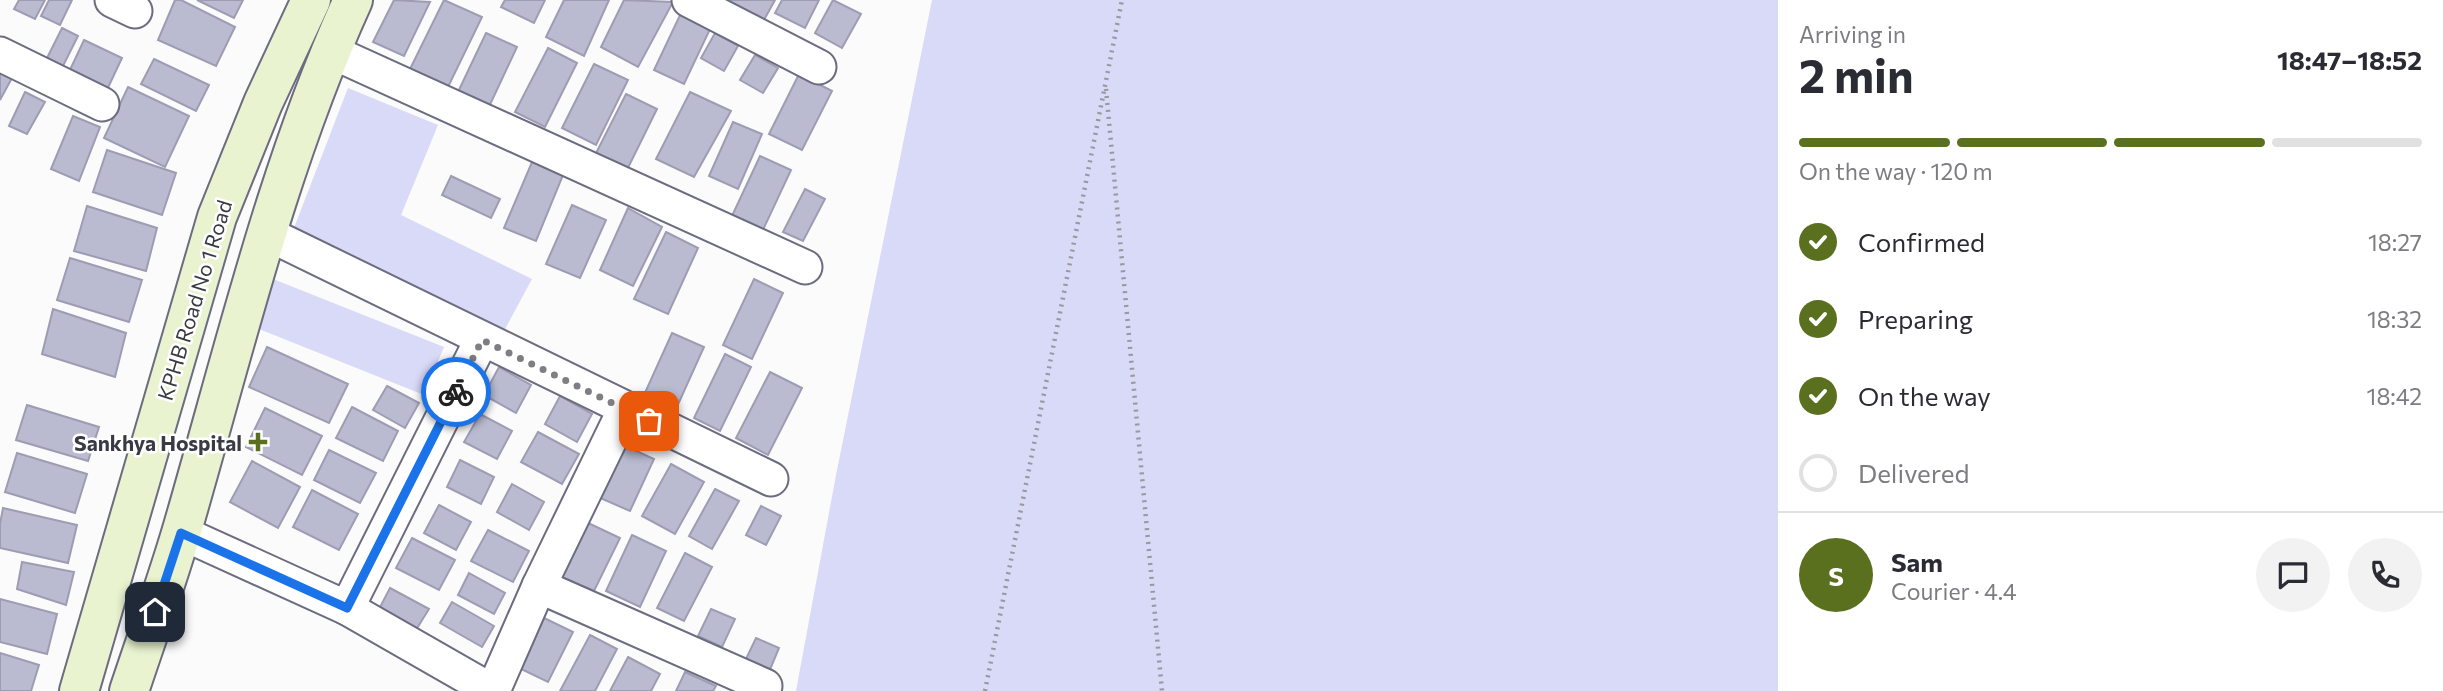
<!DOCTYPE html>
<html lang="en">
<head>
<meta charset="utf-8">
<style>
  :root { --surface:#fff; --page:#f2f2f3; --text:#2b2b33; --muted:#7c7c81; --line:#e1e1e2; --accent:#5b701f }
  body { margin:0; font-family:Commissioner,sans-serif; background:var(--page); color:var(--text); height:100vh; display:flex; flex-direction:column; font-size:26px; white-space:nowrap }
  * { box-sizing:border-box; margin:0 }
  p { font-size:23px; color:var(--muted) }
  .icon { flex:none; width:38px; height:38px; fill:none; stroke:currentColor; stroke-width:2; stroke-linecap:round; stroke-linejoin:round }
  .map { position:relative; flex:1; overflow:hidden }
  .sheet { display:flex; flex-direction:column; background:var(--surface); width:665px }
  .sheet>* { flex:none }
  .pin { position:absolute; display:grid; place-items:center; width:60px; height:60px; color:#fff; margin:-30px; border-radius:14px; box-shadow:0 4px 10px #0006 }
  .courier { position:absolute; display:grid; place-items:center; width:70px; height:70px; margin:-35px; border:5px solid #1a73e8; border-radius:50%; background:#fff; color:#222; box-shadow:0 2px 9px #0007 }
  .summary em { font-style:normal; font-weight:700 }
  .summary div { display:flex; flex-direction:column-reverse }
  .summary { display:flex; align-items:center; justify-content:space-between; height:119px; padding:0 21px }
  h1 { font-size:46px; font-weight:700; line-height:52px }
  .bar { display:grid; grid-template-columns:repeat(4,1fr); gap:10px 7px; align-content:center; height:84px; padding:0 21px }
  .bar i { height:9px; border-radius:5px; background:var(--line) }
  .bar .on { background:var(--accent) }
  .bar p { grid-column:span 4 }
  .line { display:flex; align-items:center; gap:18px; padding:0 21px; border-top:2px solid var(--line) }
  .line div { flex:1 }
  .round { display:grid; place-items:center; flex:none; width:74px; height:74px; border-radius:37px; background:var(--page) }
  ol { padding:0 21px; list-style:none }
  li { display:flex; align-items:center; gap:21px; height:77px }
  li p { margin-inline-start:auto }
  li .icon { padding:7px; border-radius:50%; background:var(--accent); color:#fff; stroke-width:4 }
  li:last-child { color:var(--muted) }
  li i { width:38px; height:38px; border:4px solid var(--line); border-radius:50% }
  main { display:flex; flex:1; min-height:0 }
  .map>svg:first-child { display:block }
  .green { fill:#d9d9f8 }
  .building { fill:#babad1; stroke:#9d9cb3; stroke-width:2 }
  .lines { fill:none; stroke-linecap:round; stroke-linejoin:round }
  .minor-casing { stroke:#6c6c81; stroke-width:37 }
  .secondary-casing { stroke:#6c6c81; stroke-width:42 }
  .path { stroke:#98989d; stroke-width:4.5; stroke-dasharray:2 5; stroke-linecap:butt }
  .minor { stroke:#fff; stroke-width:33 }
  .secondary { stroke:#e9f3d0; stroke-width:38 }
  .done { stroke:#7e7e84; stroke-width:7; stroke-dasharray:0 12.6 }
  .route { stroke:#1a73e8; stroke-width:9 }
  .poi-dot { fill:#5b701f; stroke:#fff; stroke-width:2.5 }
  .labels { text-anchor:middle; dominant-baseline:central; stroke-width:5; stroke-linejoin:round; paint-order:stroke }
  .street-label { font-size:21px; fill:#3a3a44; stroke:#fff }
  .poi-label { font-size:21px; font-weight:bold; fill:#3a3a44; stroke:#fff; text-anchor:end }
</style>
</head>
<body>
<main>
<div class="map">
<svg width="1778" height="691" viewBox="0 0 1778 691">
  <rect width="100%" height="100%" fill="#fbfbfb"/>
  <!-- green -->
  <g class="green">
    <path d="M932 0H1778V691H796L836 475Z"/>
    <path d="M348 88 438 125 401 215 532 279 504 331 292 233Z"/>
    <path d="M273 279 444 347 424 395 254 327Z"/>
  </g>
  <!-- building -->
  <g class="building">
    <path d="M19 0H45L35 19 14 9Z"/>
    <path d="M49 0H72L60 25 41 16Z"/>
    <path d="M175 0H181L235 27 216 66 158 40Z"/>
    <path d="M197 0H243L234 18Z"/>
    <path d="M394 0 430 2 404 56 373 42Z"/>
    <path d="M444 0 482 17 448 87 410 69Z"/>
    <path d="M505 0H545L534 23 501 7Z"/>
    <path d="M564 0H609L584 56 546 37Z"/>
    <path d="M624 0 673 2 638 67 601 47Z"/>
    <path d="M727 0H775L764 20Z"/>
    <path d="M782 0H819L805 28 775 13Z"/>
    <path d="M833 0 861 14 842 48 815 33Z"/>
    <path d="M681 13 711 27 684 84 654 70Z"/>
    <path d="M62 28 78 36 60 72 44 64Z"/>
    <path d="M486 33 517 47 488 109 457 94Z"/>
    <path d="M715 33 738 46 724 71 701 58Z"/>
    <path d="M84 40 122 58 106 92 68 74Z"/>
    <path d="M548 48 577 63 545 127 515 112Z"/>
    <path d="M755 55 778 68 763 93 740 80Z"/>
    <path d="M154 59 209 85 196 111 141 84Z"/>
    <path d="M594 64 628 80 596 145 562 128Z"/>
    <path d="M0 72 12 78 0 100Z"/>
    <path d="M799 74 832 91 802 150 769 134Z"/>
    <path d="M128 87 189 116 165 167 104 138Z"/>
    <path d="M25 92 45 102 27 134 9 126Z"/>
    <path d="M690 92 731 111 694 177 656 159Z"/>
    <path d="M626 94 657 109 624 176 592 161Z"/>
    <path d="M73 116 100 127 79 181 51 169Z"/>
    <path d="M733 122 762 134 738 189 709 176Z"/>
    <path d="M107 150 176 173 162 215 93 192Z"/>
    <path d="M760 156 791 170 762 232 731 218Z"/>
    <path d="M532 162 563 175 536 241 504 228Z"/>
    <path d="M451 176 500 199 491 218 442 195Z"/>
    <path d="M805 189 825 199 803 241 783 232Z"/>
    <path d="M572 205 606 220 580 278 546 264Z"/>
    <path d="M87 206 157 228 146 271 74 251Z"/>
    <path d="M628 208 662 227 633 286 600 270Z"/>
    <path d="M666 232 698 248 668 314 634 299Z"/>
    <path d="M70 258 142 280 129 322 57 300Z"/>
    <path d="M754 279 783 293 752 359 723 345Z"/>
    <path d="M53 309 126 333 115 377 42 354Z"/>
    <path d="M672 333 704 347 676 409 644 395Z"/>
    <path d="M267 347 348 384 329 423 249 387Z"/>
    <path d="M725 354 751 367 720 431 694 418Z"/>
    <path d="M499 367 531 385 516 413 484 395Z"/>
    <path d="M770 372 802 388 768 455 736 438Z"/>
    <path d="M387 386 419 403 405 428 373 410Z"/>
    <path d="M560 396 592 414 577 442 545 424Z"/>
    <path d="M27 405 99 427 88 461 16 440Z"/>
    <path d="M352 407 398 431 383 461 336 438Z"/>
    <path d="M265 408 322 436 302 475 246 447Z"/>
    <path d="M480 414 512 431 497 459 464 442Z"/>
    <path d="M538 432 579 454 562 484 521 462Z"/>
    <path d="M621 444 654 459 630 511 598 497Z"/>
    <path d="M329 450 376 473 360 503 314 480Z"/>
    <path d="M17 453 87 474 75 513 5 492Z"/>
    <path d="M460 460 494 477 481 504 447 487Z"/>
    <path d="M252 461 300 487 278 528 230 502Z"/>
    <path d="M671 464 704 482 675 534 642 516Z"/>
    <path d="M512 484 544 502 529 530 497 512Z"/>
    <path d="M715 489 739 501 712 549 689 536Z"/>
    <path d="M312 490 358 514 339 550 293 527Z"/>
    <path d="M439 505 471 522 456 550 424 533Z"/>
    <path d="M761 506 781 516 766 545 746 535Z"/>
    <path d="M3 508 77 525 68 563 0 548V524Z"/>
    <path d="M586 522 620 538 594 591 561 577Z"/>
    <path d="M488 530 529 551 513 582 471 561Z"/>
    <path d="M632 535 666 551 640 607 606 591Z"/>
    <path d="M412 538 455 560 439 590 396 568Z"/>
    <path d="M685 553 712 567 684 621 657 608Z"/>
    <path d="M22 562 74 572 66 605 17 589Z"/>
    <path d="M469 573 505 593 494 614 458 595Z"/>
    <path d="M390 588 429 609 416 630 379 609Z"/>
    <path d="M0 599 57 614 47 654 0 642Z"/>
    <path d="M452 602 494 626 482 647 440 623Z"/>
    <path d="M711 609 735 619 722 647 698 636Z"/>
    <path d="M542 617 573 632 548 682 517 667Z"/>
    <path d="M590 635 617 649 595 691H560Z"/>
    <path d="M756 638 779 648 769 672 745 661Z"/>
    <path d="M0 653 39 665 31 691H0Z"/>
    <path d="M628 657 660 674 651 691H610Z"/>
    <path d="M685 672 716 686 713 691H676Z"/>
  </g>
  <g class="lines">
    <defs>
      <g id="minor">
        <path d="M112 0 135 11"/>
        <path d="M689 0 819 67"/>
        <path d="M330 51 805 267"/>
        <path d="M0 54 102 104"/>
        <path d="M266 233 771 479"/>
        <path d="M182 533 347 608 492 691"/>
        <path d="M539 586 765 686"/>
        <path d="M347 608 482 339"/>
        <path d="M493 691 539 586 625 409"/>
      </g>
      <g id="secondary">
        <path d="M79 691 217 217 263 103 311 0"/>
        <path d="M129 691C147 637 166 584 182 530 234 352 276 169 353 0"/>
      </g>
    </defs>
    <!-- minor casing -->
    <use href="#minor" class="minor-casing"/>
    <!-- secondary casing -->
    <use href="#secondary" class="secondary-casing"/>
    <!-- path -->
    <g class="path">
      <path d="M1106 89 1162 691"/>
      <path d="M985 691 1122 0"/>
    </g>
    <!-- minor -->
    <use href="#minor" class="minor"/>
    <!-- secondary -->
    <use href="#secondary" class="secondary"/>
  </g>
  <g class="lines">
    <!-- done -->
    <path class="done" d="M456 392 482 340 649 421"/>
    <!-- route -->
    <path class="route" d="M155 612 181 533 347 608 456 392"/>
  </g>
  <!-- markers -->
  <path class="poi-dot" d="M254.5 431.5h7v7h7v7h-7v7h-7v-7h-7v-7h7z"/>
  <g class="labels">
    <!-- street labels -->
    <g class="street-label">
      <text transform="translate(194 300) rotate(-73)">KPHB Road No 1 Road</text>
    </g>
    <!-- poi labels -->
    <g class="poi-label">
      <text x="242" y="442">Sankhya Hospital</text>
    </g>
  </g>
</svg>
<div class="pin" style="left:649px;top:421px;background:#ea580c"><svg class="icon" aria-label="bag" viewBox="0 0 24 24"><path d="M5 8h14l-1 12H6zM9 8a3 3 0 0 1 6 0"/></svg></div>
<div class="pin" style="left:155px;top:612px;background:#1f2937"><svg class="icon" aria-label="home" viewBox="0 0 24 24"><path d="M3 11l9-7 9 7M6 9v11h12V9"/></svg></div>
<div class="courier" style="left:456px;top:392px"><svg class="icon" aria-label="bike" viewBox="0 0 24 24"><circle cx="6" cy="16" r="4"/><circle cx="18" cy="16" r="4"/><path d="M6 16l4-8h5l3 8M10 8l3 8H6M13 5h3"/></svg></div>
</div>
<section class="sheet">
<div class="summary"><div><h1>2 min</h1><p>Arriving in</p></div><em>18:47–18:52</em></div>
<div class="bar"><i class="on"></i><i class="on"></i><i class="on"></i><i></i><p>On the way · 120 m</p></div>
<ol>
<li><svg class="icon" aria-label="check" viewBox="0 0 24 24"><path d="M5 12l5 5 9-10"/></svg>Confirmed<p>18:27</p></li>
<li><svg class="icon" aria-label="check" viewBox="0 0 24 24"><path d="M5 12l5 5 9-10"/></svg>Preparing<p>18:32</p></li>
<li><svg class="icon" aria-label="check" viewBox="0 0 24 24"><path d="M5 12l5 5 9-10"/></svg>On the way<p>18:42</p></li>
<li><i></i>Delivered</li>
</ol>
<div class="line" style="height:126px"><b class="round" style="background:var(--accent);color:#fff">S</b><div><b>Sam</b><p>Courier · 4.4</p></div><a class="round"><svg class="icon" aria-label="chat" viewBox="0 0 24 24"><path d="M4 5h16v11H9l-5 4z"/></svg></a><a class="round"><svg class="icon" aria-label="phone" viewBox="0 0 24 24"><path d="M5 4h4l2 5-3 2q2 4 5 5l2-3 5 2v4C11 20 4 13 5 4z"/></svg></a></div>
</section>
</main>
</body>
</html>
